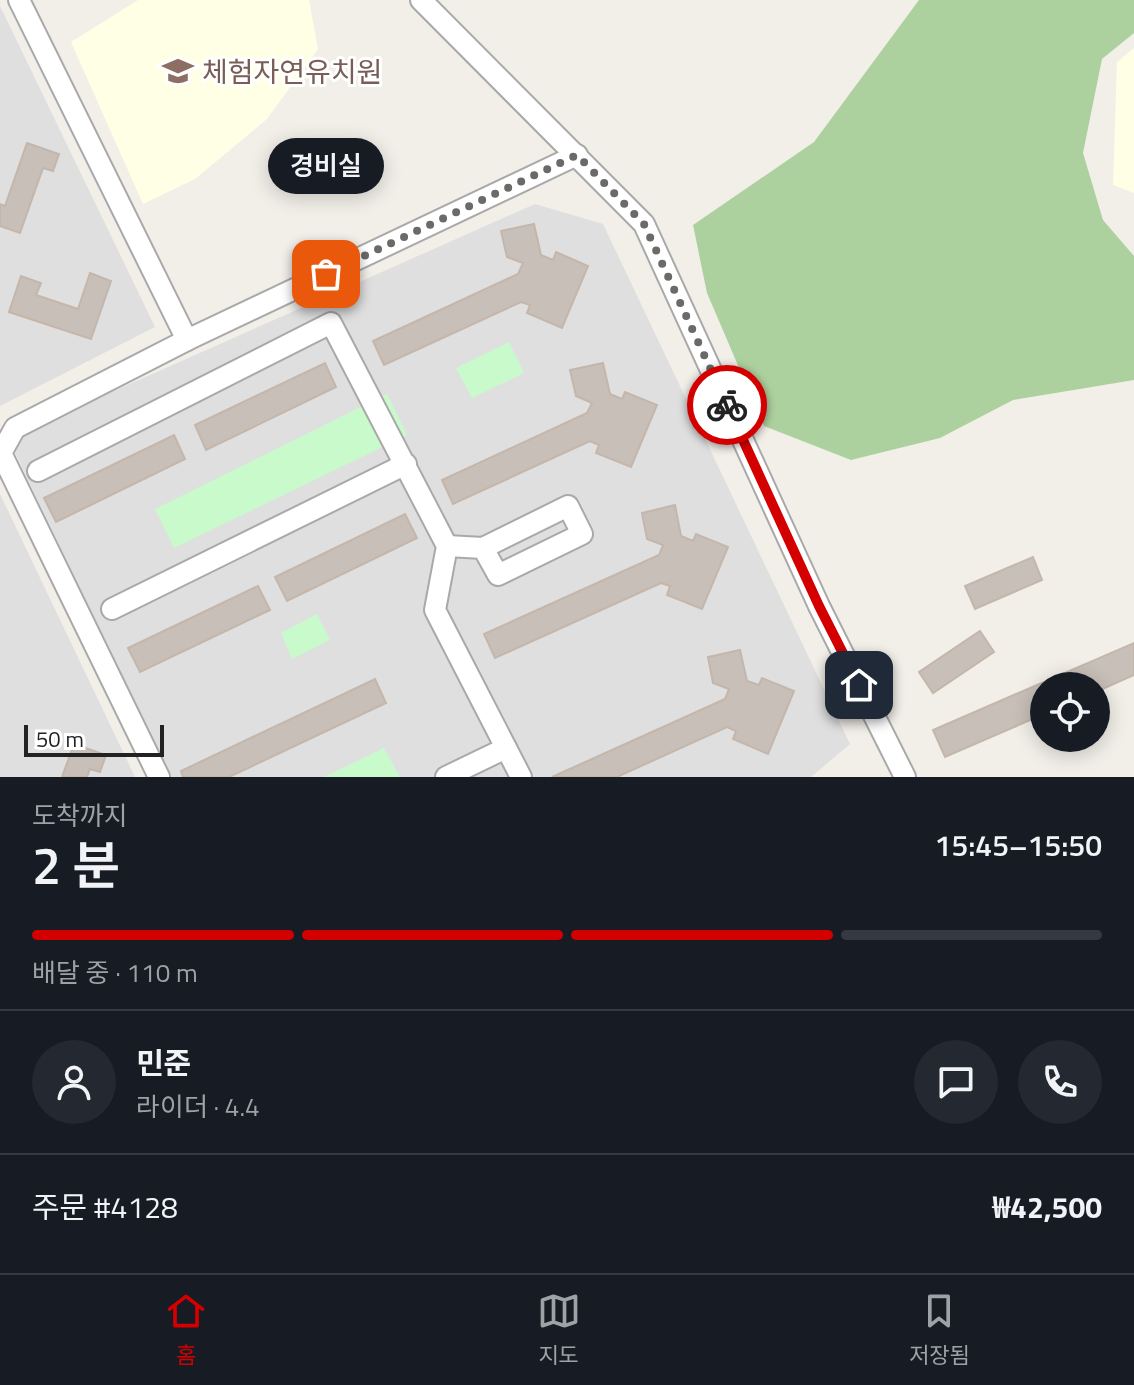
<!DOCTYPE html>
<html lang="ko">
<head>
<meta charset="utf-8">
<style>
  :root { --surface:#171b24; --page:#242831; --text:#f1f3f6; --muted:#9ea1a6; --line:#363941; --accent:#d40000 }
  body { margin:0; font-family:"Titillium Web","Noto Sans KR",sans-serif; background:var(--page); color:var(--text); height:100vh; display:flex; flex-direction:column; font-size:30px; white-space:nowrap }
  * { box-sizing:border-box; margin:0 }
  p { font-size:26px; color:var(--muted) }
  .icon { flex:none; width:44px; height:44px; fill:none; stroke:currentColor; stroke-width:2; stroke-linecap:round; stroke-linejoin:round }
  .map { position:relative; height:777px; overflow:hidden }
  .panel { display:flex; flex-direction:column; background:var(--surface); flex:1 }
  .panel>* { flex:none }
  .tools { position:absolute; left:1030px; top:672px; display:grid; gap:16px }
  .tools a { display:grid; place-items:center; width:80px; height:80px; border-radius:50%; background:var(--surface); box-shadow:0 4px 20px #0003; font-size:40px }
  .scale { position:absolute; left:24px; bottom:20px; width:140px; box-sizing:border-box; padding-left:8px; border:4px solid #222; border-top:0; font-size:22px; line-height:28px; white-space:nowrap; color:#222; -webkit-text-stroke:6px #fff; paint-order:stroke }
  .pin { position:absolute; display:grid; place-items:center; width:68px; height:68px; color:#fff; margin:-34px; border-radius:16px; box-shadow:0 4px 12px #0006 }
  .courier { position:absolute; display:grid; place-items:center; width:80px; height:80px; margin:-40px; border:6px solid #d40000; border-radius:50%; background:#fff; color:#222; box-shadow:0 2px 10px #0007 }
  .bubble { position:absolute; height:56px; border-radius:28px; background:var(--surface); box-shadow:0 4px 20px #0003; font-size:26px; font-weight:600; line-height:56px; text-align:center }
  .headline em { font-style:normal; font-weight:600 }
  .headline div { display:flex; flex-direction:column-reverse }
  .headline { display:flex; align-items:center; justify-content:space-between; height:136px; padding:0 32px }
  h1 { font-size:52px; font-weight:600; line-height:60px }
  .bar { display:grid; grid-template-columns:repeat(4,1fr); gap:12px 8px; align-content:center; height:96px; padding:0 32px }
  .bar i { height:10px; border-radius:6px; background:var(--line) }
  .bar .active { background:var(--accent) }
  .bar p { grid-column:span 4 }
  .line { display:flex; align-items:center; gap:20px; padding:0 32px; border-top:2px solid var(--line) }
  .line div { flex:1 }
  .round { display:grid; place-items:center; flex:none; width:84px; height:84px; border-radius:42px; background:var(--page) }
  .tabs { display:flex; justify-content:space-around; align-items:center; height:112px; border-top:2px solid var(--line); background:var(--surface); font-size:22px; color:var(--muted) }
  .tabs a { display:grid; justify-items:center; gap:4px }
  .tabs .active { color:var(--accent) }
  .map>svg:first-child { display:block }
  .residential { fill:#e0dfdf }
  .education { fill:#ffffe5 }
  .forest { fill:#add19e }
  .park { fill:#c8facc }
  .building { fill:#c7bfb8; stroke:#c4b6ab; stroke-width:2 }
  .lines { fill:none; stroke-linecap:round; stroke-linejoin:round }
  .minor-casing { stroke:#a9a9a9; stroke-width:24 }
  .minor { stroke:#fff; stroke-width:20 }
  .done { stroke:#6b6a68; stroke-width:8; stroke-dasharray:0 14.4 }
  .route { stroke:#d40000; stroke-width:10 }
  .labels { text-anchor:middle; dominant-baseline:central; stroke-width:6; stroke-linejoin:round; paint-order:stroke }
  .education-label { font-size:28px; fill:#785e54; stroke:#fff; text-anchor:start }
</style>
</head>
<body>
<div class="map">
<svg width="1134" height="777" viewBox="0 0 1134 777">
  <rect width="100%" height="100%" fill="#f2efe9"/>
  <!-- residential -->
  <g class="residential">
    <path d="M0 6 155 327 0 406Z"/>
    <path d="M535 204 603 224 850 744 811 777H171L8 438Z"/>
    <path d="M0 494 135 777H0Z"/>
  </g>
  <!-- education -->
  <g class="education">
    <path d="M138 0H309L318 49 267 119 195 179 143 204 71 42Z"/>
    <path d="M1134 48V193L1113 185 1117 62Z"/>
  </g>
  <!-- forest -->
  <path class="forest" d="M919 0H1134V33L1102 59 1083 153 1103 220 1134 256V380L1013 400 940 438 851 460 764 426 707 293 693 225 814 142Z"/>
  <!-- park -->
  <g class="park">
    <path d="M509 342 524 373 472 398 456 368Z"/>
    <path d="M387 394 407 435 174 548 155 509Z"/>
    <path d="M317 614 330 640 292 659 281 633Z"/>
    <path d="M384 748 400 777H324Z"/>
  </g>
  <!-- building -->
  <g class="building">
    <path d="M27 143 59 154 53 171 43 168 20 233 0 226V204L5 206Z"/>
    <path d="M534 224 541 255 553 260 556 252 588 266 562 328 527 313 530 305 521 302 384 365 373 341 518 274 523 263 507 257 501 231Z"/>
    <path d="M90 273 111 281 91 339 9 312 21 276 41 283 36 295 78 309Z"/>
    <path d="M325 363 336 387 206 450 195 425Z"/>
    <path d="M603 363 610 394 622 399 625 392 657 405 631 467 596 453 599 445 590 441 453 504 442 480 587 413 592 403 576 396 570 370Z"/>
    <path d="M174 435 185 459 56 522 44 498Z"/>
    <path d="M675 505 681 536 693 541 696 534 728 547 702 609 667 595 670 586 661 583 495 658 484 634 659 555 663 545 647 539 642 513Z"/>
    <path d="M405 514 417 538 287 601 275 577Z"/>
    <path d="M1033 557 1042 580 975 609 965 586Z"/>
    <path d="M258 586 270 610 140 672 128 648Z"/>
    <path d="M980 631 994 652 933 693 919 672Z"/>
    <path d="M1134 643V675L1096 692V686H1044V714L945 757 933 730Z"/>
    <path d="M740 650 747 681 759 685 762 678 794 691 768 754 733 739 736 731 727 727 617 777H552L725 699 729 689 713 683 708 657Z"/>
    <path d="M375 679 386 703 229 777H183L181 771Z"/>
    <path d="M74 744 106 755 100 772 90 769 87 777H62Z"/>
  </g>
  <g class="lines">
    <defs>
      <g id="minor">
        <path d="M19 0 187 340"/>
        <path d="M421 0 644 224 819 606 905 777"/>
        <path d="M38 471 331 323 447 546 435 610 521 777"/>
        <path d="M447 546 483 548 568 506 582 534 498 575 483 548"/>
        <path d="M112 609 406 464"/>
        <path d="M159 777 1 453 15 428 187 340 577 155"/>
        <path d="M446 777 506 748"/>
      </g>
    </defs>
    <!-- minor casing -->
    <use href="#minor" class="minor-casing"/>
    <!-- minor -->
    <use href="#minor" class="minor"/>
  </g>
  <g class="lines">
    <!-- done -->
    <path class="done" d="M326 274 577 155 644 224 727 405"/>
    <!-- route -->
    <path class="route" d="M727 405 819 606 859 685"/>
  </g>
  <!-- icons -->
  <defs>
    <symbol id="school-bare" viewBox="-9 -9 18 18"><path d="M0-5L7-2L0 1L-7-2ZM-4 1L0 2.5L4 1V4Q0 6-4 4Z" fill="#8d6e63" stroke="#fff" stroke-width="2.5" paint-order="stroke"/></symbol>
  </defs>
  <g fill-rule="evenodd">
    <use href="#school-bare" x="156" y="49" width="44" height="44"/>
  </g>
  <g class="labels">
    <!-- education labels -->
    <g class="education-label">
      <text x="202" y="71">체험자연유치원</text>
    </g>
  </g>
</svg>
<div class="tools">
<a><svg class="icon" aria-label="locate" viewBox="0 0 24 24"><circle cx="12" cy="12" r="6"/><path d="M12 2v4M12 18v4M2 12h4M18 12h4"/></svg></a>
</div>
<div class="scale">50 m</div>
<div class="pin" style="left:326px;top:274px;background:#ea580c"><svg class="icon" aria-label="bag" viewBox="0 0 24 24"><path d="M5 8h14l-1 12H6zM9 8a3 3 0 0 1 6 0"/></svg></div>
<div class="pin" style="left:859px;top:685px;background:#1f2937"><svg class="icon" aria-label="home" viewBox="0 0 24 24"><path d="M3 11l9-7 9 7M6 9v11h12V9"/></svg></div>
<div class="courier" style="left:727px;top:405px"><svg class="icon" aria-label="bike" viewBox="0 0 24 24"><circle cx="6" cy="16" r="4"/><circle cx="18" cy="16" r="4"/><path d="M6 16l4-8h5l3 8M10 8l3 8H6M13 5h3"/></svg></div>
<div class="bubble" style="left:268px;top:138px;width:116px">경비실</div>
</div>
<section class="panel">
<div class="headline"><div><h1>2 분</h1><p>도착까지</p></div><em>15:45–15:50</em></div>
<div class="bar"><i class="active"></i><i class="active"></i><i class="active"></i><i></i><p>배달 중 · 110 m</p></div>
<div class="line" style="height:144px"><a class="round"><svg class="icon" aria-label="person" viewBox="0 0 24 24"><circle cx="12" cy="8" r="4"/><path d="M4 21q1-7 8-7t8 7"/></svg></a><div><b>민준</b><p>라이더 · 4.4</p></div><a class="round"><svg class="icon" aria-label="chat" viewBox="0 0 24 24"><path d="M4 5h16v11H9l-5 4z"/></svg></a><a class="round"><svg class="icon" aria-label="phone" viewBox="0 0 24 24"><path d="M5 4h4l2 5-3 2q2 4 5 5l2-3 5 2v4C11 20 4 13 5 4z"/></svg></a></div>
<div class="line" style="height:104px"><div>주문 #4128</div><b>₩42,500</b></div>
</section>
<nav class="tabs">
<a class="active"><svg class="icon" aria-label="home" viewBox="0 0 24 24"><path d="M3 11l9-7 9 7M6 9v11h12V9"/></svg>홈</a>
<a><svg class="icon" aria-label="map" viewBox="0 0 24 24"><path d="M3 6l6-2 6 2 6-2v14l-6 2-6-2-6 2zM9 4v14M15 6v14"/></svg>지도</a>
<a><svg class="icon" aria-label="saved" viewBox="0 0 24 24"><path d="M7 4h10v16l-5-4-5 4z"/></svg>저장됨</a>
</nav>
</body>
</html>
